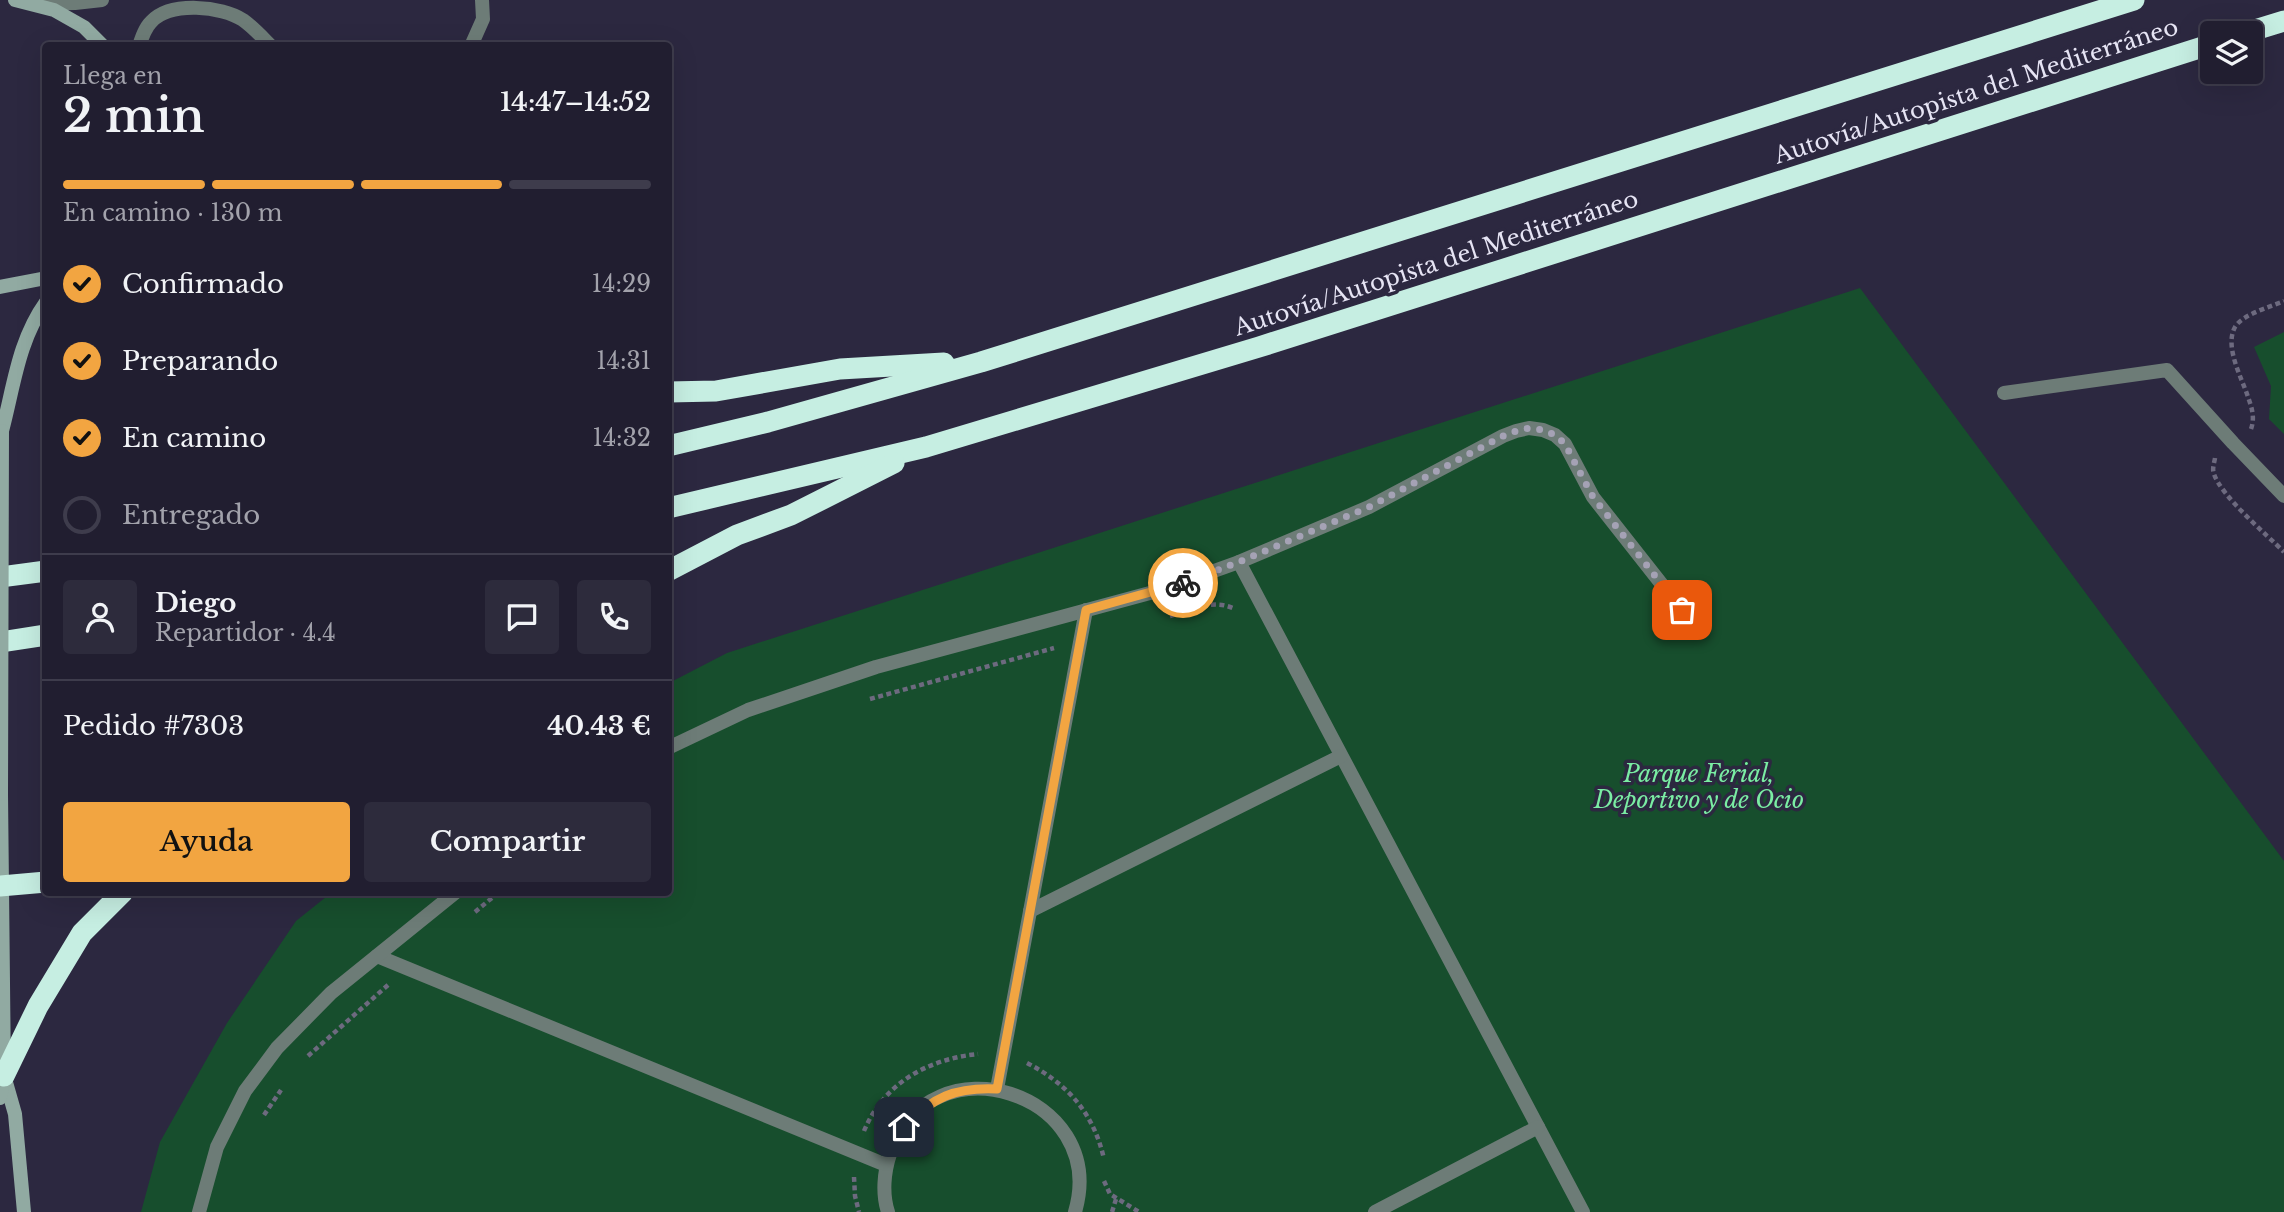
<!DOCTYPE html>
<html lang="es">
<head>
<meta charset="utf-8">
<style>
  :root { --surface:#211e30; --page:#2d2b3c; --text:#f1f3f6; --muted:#a2a2ab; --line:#3e3c4c; --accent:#f2a541 }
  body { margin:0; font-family:"Libre Baskerville",serif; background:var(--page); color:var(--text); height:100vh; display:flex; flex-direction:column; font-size:26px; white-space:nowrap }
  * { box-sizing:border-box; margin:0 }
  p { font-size:23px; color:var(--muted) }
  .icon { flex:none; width:38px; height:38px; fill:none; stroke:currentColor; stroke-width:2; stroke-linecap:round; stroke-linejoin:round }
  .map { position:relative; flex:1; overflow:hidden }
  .details { position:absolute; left:42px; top:42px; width:630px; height:854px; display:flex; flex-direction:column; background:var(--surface); border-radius:7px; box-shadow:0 7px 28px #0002,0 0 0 2px var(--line) }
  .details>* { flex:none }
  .fabs { position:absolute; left:2200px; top:21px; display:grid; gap:14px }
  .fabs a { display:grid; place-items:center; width:63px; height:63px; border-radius:7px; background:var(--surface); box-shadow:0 7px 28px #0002,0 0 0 2px var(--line); font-size:35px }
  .pin { position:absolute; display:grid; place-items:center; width:60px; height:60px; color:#fff; margin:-30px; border-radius:14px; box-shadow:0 4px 10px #0006 }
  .courier { position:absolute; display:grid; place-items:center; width:70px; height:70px; margin:-35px; border:5px solid #f2a541; border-radius:50%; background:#fff; color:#222; box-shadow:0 2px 9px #0007 }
  .head em { font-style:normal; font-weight:600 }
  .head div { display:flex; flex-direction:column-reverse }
  .head { display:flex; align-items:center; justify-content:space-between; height:119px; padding:0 21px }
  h1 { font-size:46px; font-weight:600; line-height:52px }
  .bar { display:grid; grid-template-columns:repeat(4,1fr); gap:10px 7px; align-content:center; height:84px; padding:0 21px }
  .bar i { height:9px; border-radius:5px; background:var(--line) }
  .bar .selected { background:var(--accent) }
  .bar p { grid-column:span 4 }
  .line { display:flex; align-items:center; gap:18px; padding:0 21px; border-top:2px solid var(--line) }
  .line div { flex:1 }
  .round { display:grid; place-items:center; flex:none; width:74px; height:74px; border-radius:7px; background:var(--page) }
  ol { padding:0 21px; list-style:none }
  li { display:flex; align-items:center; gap:21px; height:77px }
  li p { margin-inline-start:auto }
  li .icon { padding:7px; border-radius:50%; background:var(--accent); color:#111; stroke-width:4 }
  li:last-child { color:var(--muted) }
  li i { width:38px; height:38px; border:4px solid var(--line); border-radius:50% }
  .button { display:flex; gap:14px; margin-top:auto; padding:14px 21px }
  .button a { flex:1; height:80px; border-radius:7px; background:var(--accent); color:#111; font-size:28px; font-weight:600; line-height:80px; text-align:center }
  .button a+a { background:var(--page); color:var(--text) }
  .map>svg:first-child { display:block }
  .green { fill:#174e2d }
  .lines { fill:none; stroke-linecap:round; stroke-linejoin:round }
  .path { stroke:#6d6a7f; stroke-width:4.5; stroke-dasharray:5 3.5; stroke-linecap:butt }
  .service { stroke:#6d7c77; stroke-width:14 }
  .minor { stroke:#6d7c77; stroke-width:14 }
  .secondary { stroke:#91aaa2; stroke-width:14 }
  .motorway { stroke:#c6eee2; stroke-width:21 }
  .secondary-bridge { stroke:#91aaa2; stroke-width:14 }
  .done { stroke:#a5a2b5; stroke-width:7; stroke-dasharray:0 12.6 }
  .route { stroke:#f2a541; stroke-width:9 }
  .labels { text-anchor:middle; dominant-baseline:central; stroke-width:7; stroke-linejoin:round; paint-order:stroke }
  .street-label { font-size:23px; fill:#e6e4f4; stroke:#2c2840 }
  .park-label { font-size:23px; font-style:italic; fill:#7aeda3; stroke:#2c2840 }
</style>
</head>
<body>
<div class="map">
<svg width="2284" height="1212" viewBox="0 0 2284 1212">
  <rect width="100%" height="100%" fill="#2c2840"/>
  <!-- green -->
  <g class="green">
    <path d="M1860 288 2284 861V1212H141L160 1142 227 1023 296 921 331 893 668 892 669 683 727 653Z"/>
    <path d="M2284 332V434L2269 419 2271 386 2254 347Z"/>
  </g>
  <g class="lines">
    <!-- path -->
    <g class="path">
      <path d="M2251 429C2255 418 2252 408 2248 397 2242 378 2224 347 2235 327 2243 314 2270 307 2284 301"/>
      <path d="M2215 458C2214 464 2212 469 2214 474 2222 497 2266 534 2284 552"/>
      <path d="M1170 616C1193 610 1212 598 1235 609"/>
      <path d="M870 699 1054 648"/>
      <path d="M475 912 499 892"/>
      <path d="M308 1056 388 985"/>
      <path d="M1027 1063C1068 1084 1094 1114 1104 1159"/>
      <path d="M264 1115 281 1090"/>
      <path d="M864 1131C884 1083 928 1059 978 1054"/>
      <path d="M854 1177 855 1196 859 1212"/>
      <path d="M1104 1181 1110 1194 1139 1212"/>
      <path d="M1112 1212 1116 1199"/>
    </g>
    <!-- service -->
    <g class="service">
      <path d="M37 4 75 3 102 0"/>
      <path d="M139 46C142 37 145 28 151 22 170 1 222 6 243 20 253 27 262 37 271 46"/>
      <path d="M471 46 483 19 482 0"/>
      <path d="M1239 562 1583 1212"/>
      <path d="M668 748 748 710 876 667 1161 590 1239 562 1369 507 1503 436 1516 431 1529 428 1543 430 1555 435 1565 444 1593 497 1682 610"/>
      <path d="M1030 911 1341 756"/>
      <path d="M377 956 886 1165"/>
      <path d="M997 1089 1086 610"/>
      <path d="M199 1212 217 1147 245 1091 277 1048 331 993 456 892"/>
      <path d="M1375 1212 1538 1127"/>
    </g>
    <!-- minor -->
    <g class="minor">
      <path d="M2004 393 2167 370 2233 443 2284 496"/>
      <path d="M888 1212C882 1194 884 1172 890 1154 929 1036 1110 1092 1075 1212"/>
    </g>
    <!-- secondary -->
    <g class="secondary">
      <path d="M15 0 54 10 84 27 103 46"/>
      <path d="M0 287 46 278"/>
      <path d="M2 431C14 386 18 341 46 302"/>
      <path d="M5 1079 15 1114 24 1212"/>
      <path d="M0 1098 4 1076 1 794"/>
    </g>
    <!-- motorway -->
    <g class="motorway">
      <path d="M2245 33 2284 21"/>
      <path d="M668 392 716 391 840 369 944 363"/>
      <path d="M668 446 768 422 981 362 2134 0"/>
      <path d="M668 508 926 447 1259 347 2212 44"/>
      <path d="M668 571 737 535 791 515 894 463"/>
      <path d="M0 577 46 571"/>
      <path d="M0 642 46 635"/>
      <path d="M0 886 46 882"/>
      <path d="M0 1071 4 1076 38 1006 82 933 123 892"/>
    </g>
    <!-- secondary-bridge -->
    <path class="secondary-bridge" d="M1 794 2 431"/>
  </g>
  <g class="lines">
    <!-- done -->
    <path class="done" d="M1183 583 1239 562 1369 507 1503 436 1516 431 1529 428 1543 430 1555 435 1565 444 1593 497 1682 610"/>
    <!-- route -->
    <path class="route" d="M904 1127C932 1097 956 1087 997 1089L1086 610 1183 583"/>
  </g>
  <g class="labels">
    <!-- street labels -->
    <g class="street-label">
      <text transform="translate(1976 91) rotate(-18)">Autovía/Autopista del Mediterráneo</text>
      <text transform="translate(1436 263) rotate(-18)">Autovía/Autopista del Mediterráneo</text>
    </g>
    <!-- park labels -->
    <g class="park-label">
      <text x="1699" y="774">Parque Ferial,<tspan x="1699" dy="26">Deportivo y de Ocio</tspan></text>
    </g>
  </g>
</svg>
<div class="fabs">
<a><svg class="icon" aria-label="layers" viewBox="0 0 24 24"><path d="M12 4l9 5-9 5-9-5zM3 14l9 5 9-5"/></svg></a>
</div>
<div class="pin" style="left:1682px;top:610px;background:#ea580c"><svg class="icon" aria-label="bag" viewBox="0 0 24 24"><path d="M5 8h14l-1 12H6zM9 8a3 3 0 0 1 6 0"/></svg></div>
<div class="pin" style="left:904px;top:1127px;background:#1f2937"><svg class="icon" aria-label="home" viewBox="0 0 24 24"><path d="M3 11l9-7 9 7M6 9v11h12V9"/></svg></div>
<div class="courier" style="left:1183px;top:583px"><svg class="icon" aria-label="bike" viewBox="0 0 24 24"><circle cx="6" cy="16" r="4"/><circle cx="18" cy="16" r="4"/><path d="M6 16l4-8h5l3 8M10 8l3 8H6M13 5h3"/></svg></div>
<section class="details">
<div class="head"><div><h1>2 min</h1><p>Llega en</p></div><em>14:47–14:52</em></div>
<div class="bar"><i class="selected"></i><i class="selected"></i><i class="selected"></i><i></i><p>En camino · 130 m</p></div>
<ol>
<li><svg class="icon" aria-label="check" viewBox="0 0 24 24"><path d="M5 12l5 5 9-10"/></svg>Confirmado<p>14:29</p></li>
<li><svg class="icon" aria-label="check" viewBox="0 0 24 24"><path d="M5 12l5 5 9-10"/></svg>Preparando<p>14:31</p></li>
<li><svg class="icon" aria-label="check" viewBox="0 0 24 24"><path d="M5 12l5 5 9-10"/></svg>En camino<p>14:32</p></li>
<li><i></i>Entregado</li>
</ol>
<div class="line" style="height:126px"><a class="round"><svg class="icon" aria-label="person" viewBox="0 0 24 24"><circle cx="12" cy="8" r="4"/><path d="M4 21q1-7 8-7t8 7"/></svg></a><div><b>Diego</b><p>Repartidor · 4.4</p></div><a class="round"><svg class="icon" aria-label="chat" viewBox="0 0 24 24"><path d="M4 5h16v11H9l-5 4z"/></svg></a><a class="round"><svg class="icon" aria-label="phone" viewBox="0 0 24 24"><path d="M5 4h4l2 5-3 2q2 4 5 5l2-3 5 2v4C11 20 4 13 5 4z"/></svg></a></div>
<div class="line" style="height:91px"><div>Pedido #7303</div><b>40.43 €</b></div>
<div class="button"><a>Ayuda</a><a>Compartir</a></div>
</section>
</div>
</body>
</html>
